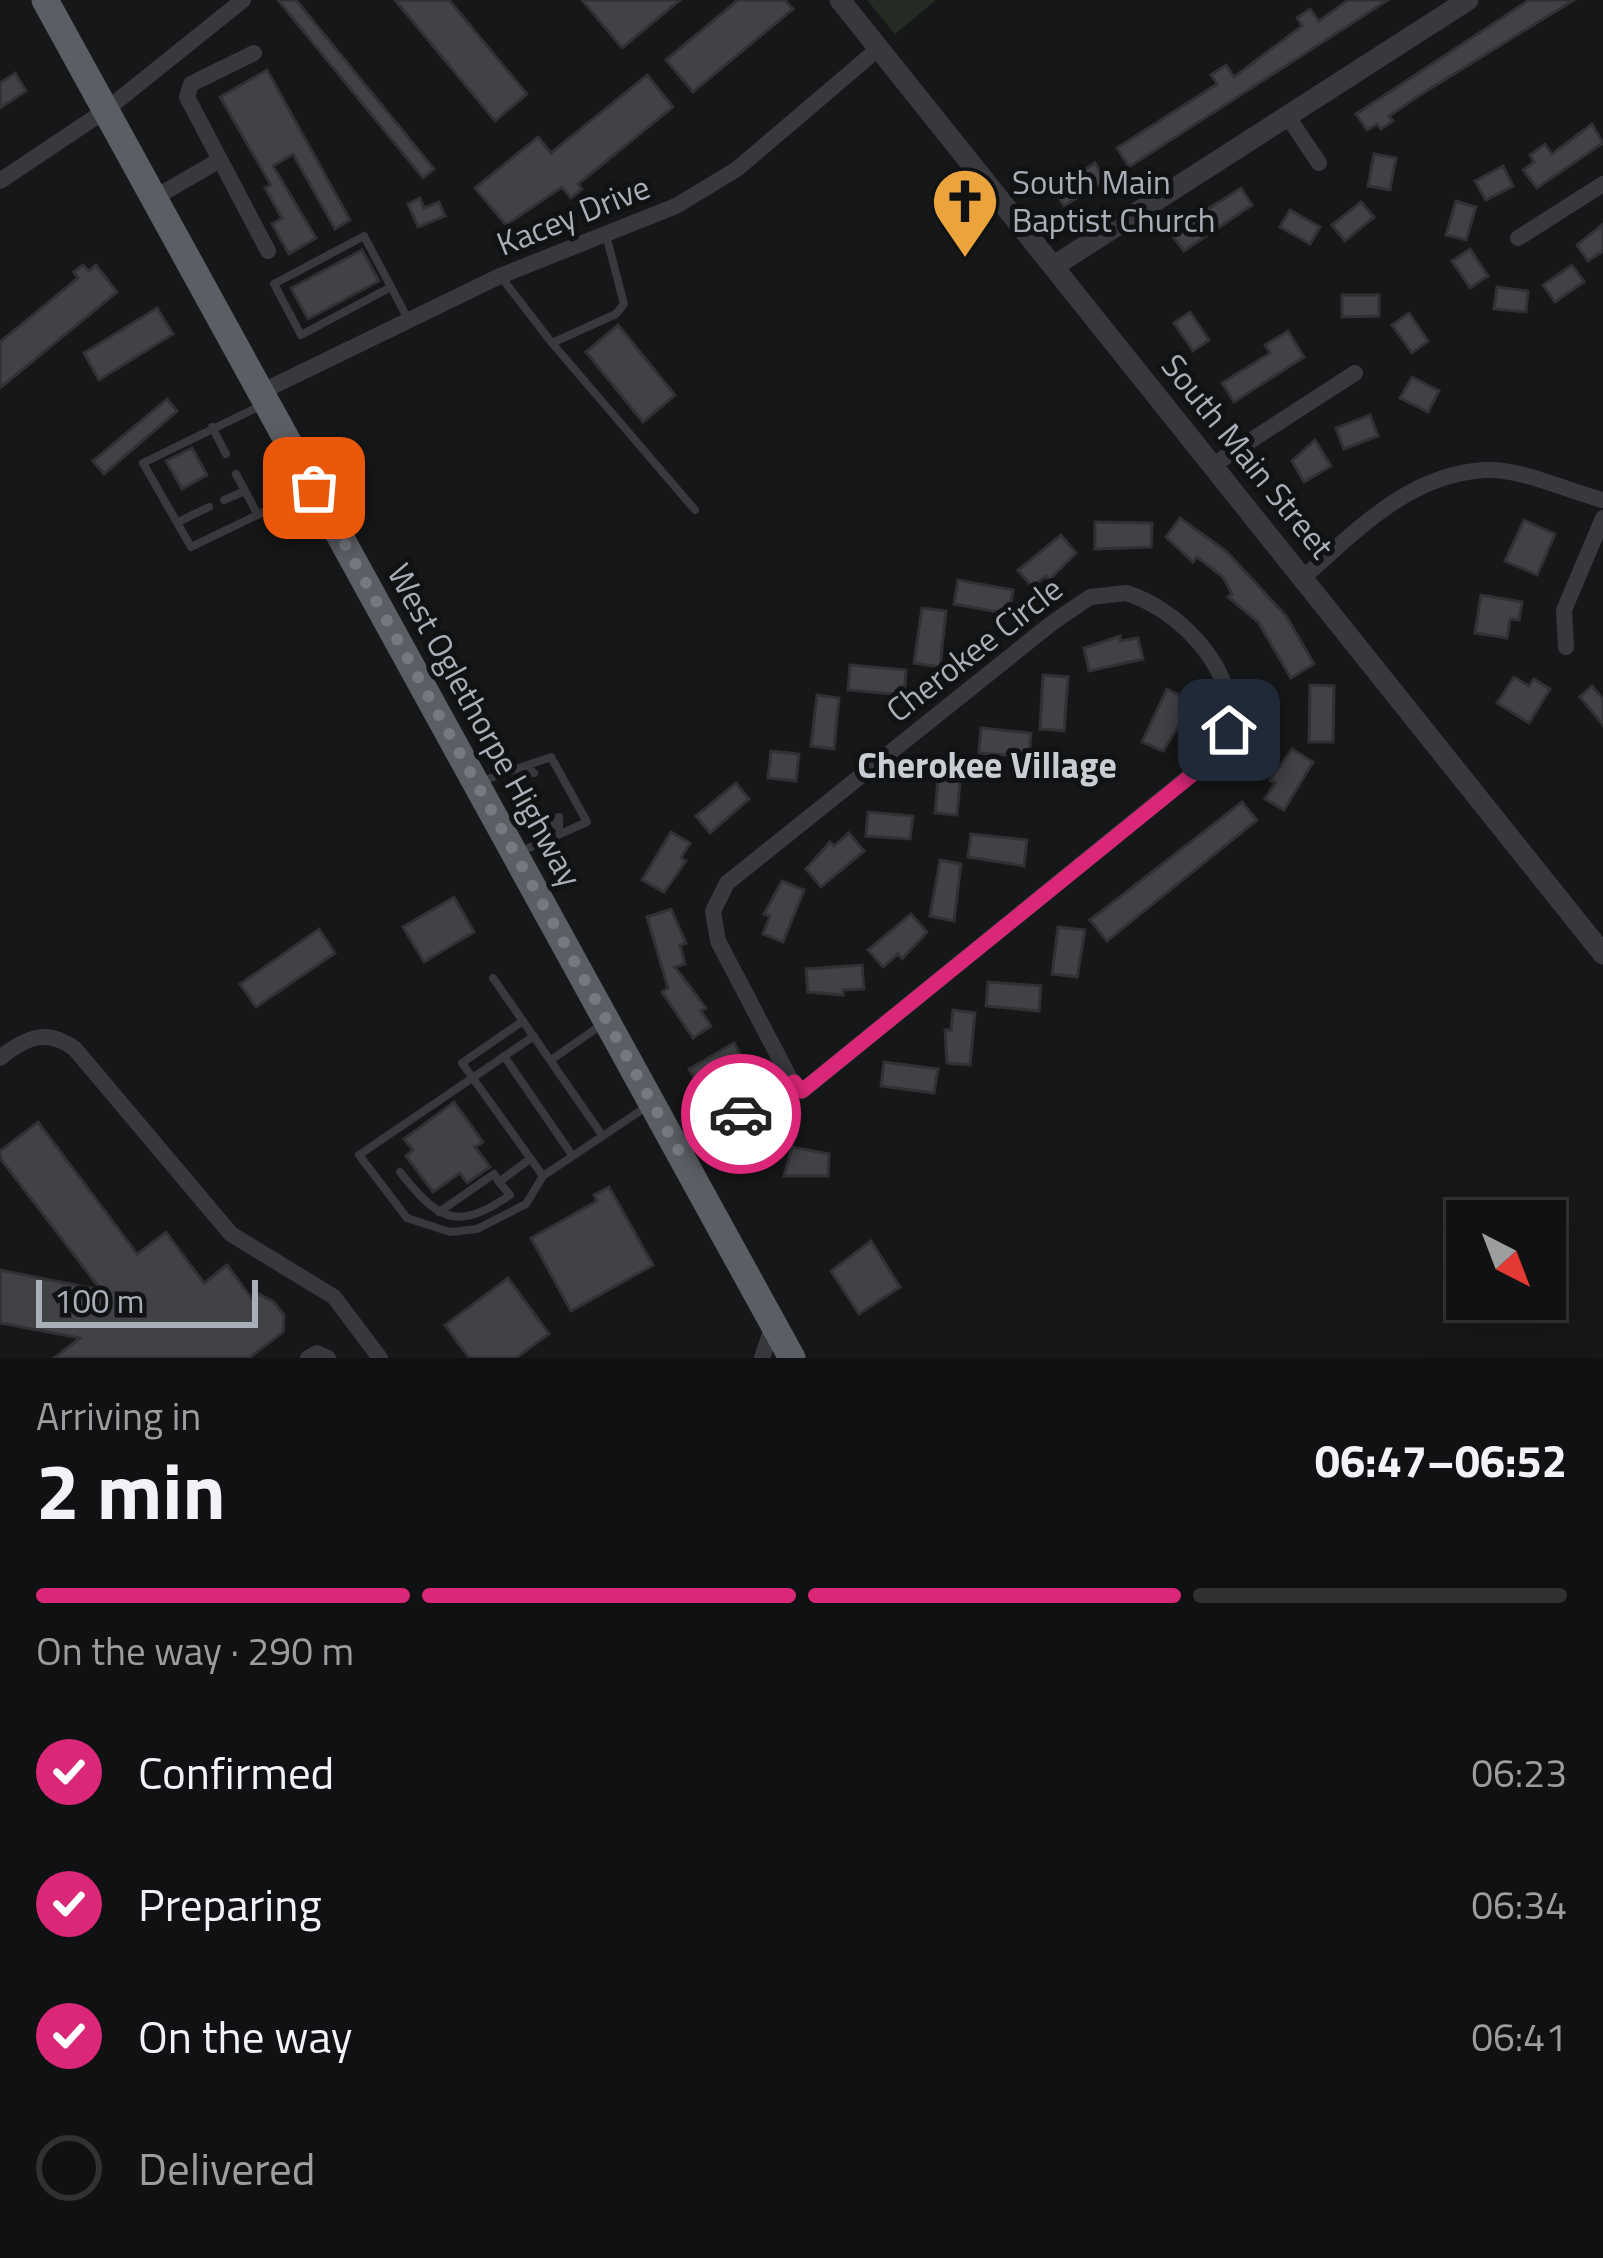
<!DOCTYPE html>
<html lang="en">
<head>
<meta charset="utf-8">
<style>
  :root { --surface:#101112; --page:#191a1b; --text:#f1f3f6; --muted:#9c9d9f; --line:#303132; --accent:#db2777 }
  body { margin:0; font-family:"Titillium Web",sans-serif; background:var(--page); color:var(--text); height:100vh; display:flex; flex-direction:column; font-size:45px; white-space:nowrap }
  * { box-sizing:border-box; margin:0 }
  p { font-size:39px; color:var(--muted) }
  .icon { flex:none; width:66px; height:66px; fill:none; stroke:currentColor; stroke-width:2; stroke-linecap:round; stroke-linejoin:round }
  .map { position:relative; height:1358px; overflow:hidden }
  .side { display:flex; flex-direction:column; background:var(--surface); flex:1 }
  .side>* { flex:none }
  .needle { width:78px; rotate:138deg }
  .tools { position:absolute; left:1446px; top:1200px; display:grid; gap:24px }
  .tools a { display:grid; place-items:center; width:120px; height:120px; border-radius:0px; background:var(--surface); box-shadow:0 12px 48px #0002,0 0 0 3px var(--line); font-size:60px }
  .scale { position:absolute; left:36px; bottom:30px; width:222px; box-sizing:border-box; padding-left:12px; border:6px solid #a9afb8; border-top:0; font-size:33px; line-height:42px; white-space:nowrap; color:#a9afb8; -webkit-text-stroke:9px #111213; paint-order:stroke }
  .pin { position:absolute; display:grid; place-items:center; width:102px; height:102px; color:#fff; margin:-51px; border-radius:24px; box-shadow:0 6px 18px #0006 }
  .courier { position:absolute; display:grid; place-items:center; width:120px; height:120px; margin:-60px; border:9px solid #db2777; border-radius:50%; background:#fff; color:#222; box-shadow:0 3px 15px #0007 }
  .head em { font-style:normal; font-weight:700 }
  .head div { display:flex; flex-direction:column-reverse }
  .head { display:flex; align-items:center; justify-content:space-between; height:204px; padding:0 36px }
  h1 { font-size:78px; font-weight:700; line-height:90px }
  .bar { display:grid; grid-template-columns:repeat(4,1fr); gap:18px 12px; align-content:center; height:144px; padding:0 36px }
  .bar i { height:15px; border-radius:9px; background:var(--line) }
  .bar .selected { background:var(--accent) }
  .bar p { grid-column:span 4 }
  ol { padding:0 36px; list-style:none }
  li { display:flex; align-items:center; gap:36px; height:132px }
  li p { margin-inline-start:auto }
  li .icon { padding:12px; border-radius:50%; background:var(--accent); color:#fff; stroke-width:4 }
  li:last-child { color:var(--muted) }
  li i { width:66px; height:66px; border:6px solid var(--line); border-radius:50% }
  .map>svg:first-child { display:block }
  .green { fill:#232b23 }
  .building { fill:#414245; stroke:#313134; stroke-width:3 }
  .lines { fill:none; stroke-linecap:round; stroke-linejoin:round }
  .service { stroke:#38393d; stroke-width:8 }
  .minor { stroke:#38393d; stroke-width:16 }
  .tertiary { stroke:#38393d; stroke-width:21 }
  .trunk { stroke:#5c5e65; stroke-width:27 }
  .done { stroke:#767a80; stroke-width:12; stroke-dasharray:0 21.6 }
  .route { stroke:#db2777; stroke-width:15 }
  .labels { text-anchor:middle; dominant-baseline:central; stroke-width:10; stroke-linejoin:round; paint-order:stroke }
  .poi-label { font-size:33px; fill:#a9afb8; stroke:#111213; text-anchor:start }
  .street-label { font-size:33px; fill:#a9afb8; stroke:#111213 }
  .neighbourhood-label { font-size:36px; font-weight:bold; fill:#cacdd4; stroke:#111213 }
</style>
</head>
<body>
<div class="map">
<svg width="1603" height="1358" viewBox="0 0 1603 1358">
  <rect width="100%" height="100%" fill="#161718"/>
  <!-- green -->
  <path class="green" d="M867 0H936L895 34Z"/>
  <!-- building -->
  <g class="building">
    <path d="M278 0H296L434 169 423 178Z"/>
    <path d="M395 0H449L527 94 495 121Z"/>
    <path d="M582 0H680L622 48Z"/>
    <path d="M738 0H785L793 9 693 92 666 60Z"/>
    <path d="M1348 0H1388L1129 167 1117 148 1217 84 1211 75 1226 65 1234 77 1302 26 1297 18 1310 9 1319 21Z"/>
    <path d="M1529 0H1574L1420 95 1389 116 1393 121 1381 129 1377 124 1367 130 1356 114Z"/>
    <path d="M267 70 350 220 335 229 293 154 273 166 316 238 289 254 272 224 282 218 265 188 271 185 220 97Z"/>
    <path d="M15 73 26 91 0 108V83Z"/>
    <path d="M647 75 673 107 578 184 582 189 571 198 562 187 506 225 475 188 538 137 551 153Z"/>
    <path d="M1592 124 1603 143 1537 188 1523 170 1534 162 1530 155 1545 144 1552 154Z"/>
    <path d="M1374 154 1396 158 1390 190 1368 186Z"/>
    <path d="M1095 163 1106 180 1064 206 1053 189Z"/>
    <path d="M1503 166 1513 186 1486 200 1475 181Z"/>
    <path d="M1241 188 1252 205 1184 251 1170 233Z"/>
    <path d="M420 198 424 208 439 202 445 216 418 227 408 204Z"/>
    <path d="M1456 201 1476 207 1466 240 1446 235Z"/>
    <path d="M1361 202 1374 217 1345 241 1332 225Z"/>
    <path d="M1290 210 1320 227 1310 244 1280 227Z"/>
    <path d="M1603 224V251L1588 261 1577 245Z"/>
    <path d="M1470 249 1488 276 1470 288 1452 261Z"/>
    <path d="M362 250 379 281 308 319 291 288Z"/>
    <path d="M83 265 89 271 96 265 117 292 0 388V342L78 278 74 272Z"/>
    <path d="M1572 265 1584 282 1555 302 1543 285Z"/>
    <path d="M1497 287 1528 291 1526 312 1494 309Z"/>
    <path d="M1342 295H1379V316L1342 317Z"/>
    <path d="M157 308 173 334 99 380 84 353Z"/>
    <path d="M1190 312 1209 340 1193 351 1174 323Z"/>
    <path d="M1409 313 1428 341 1412 353 1392 325Z"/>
    <path d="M618 325 675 395 643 422 586 352Z"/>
    <path d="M1288 331 1304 357 1234 402 1222 383 1270 353 1265 345Z"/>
    <path d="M1412 377 1439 391 1428 412 1400 398Z"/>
    <path d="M167 399 177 411 104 474 93 461Z"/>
    <path d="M1370 415 1378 436 1344 449 1336 428Z"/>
    <path d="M1315 440 1331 466 1304 482 1292 461Z"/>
    <path d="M192 448 207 475 182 489 166 461Z"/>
    <path d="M1180 518 1227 552 1286 616 1314 664 1291 678 1258 622 1228 597 1232 594 1223 577 1197 557 1193 562 1166 537Z"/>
    <path d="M1524 520 1555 534 1537 575 1505 561Z"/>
    <path d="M1095 522 1152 523 1151 547 1095 549Z"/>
    <path d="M1061 535 1076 553 1049 580 1046 576 1032 587 1018 570Z"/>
    <path d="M958 580 1013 590 1009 614 954 604Z"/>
    <path d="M1481 595 1522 602 1519 620 1510 619 1507 638 1475 633Z"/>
    <path d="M922 608 946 611 940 667 914 663Z"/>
    <path d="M1120 636V641L1138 638 1143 659 1089 671 1084 648Z"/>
    <path d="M850 665 906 670 904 695 848 690Z"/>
    <path d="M1043 675 1068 677 1064 731 1040 729Z"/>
    <path d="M1514 677 1529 686 1534 679 1550 689 1529 723 1497 703Z"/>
    <path d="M1310 685 1334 686 1333 742H1309Z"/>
    <path d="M1592 686 1603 699V725L1580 697Z"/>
    <path d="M1167 689 1187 699 1179 716 1183 719 1163 751 1142 742Z"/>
    <path d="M817 695 839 698 834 749 811 746Z"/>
    <path d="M981 728 1031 733 1029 757 979 753Z"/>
    <path d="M1292 749 1313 762 1284 810 1265 799 1275 783 1270 780Z"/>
    <path d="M771 751 799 754 796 781 768 778Z"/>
    <path d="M940 756 962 758 957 815 935 813Z"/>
    <path d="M736 783 749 799 710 833 696 816Z"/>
    <path d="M1242 802 1257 820 1107 941 1090 920Z"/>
    <path d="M868 812 913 816 910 839 866 836Z"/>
    <path d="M671 832 690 843 681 858 686 861 664 892 642 880Z"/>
    <path d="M849 833 864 851 821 887 806 869 830 842 834 846Z"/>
    <path d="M971 834 1027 840 1024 866 968 857Z"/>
    <path d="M940 860 961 864 954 921 930 916Z"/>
    <path d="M782 881 804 890 783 942 763 934 770 916 764 914Z"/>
    <path d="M454 897 474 932 424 962 403 927Z"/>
    <path d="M671 909 686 943 680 945 685 964 675 967 706 1008 701 1011 711 1026 693 1038 662 992 668 988 647 917Z"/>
    <path d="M911 914 927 932 902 959 898 954 883 967 868 950Z"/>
    <path d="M1058 927 1085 930 1077 977 1052 974Z"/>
    <path d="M319 929 335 953 256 1007 240 984Z"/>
    <path d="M862 965 864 989 843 990V995L808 992 806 969Z"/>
    <path d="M988 982 1041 986 1039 1011 986 1006Z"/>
    <path d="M953 1010 975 1013 970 1065 947 1063 945 1030H951Z"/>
    <path d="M734 1043 746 1064 718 1085 715 1080 700 1088 689 1069Z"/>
    <path d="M884 1062 938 1069 934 1093 881 1086Z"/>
    <path d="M454 1102 483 1142 475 1147 490 1167 467 1183 460 1173 433 1192 406 1156 413 1150 404 1139Z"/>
    <path d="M38 1122 137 1254 166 1232 204 1283 227 1265 252 1299 259 1294 274 1302 284 1315 283 1332 249 1358H54L80 1338 0 1323V1270L101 1290 0 1158V1151Z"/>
    <path d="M792 1147 829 1154 828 1176H784Z"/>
    <path d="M609 1187 653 1265 571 1311 531 1238 597 1201 594 1195Z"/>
    <path d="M871 1241 900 1287 859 1314 831 1271Z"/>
    <path d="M508 1278 549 1334 516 1358H469L445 1325Z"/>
  </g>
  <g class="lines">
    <!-- service -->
    <g class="service">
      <path d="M501 277 552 343 616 314 624 304 606 235"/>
      <path d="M391 287 301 335 274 284 364 236 408 319"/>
      <path d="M552 343 695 510"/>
      <path d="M260 406 143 463 191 547 307 491"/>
      <path d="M212 427 226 454"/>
      <path d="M236 474 258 515"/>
      <path d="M224 500 245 491"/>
      <path d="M178 522 209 507"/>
      <path d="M528 776 529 769 534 773"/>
      <path d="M482 781 551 757 587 822 522 851"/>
      <path d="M552 821 559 828V817"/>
      <path d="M493 978 602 1135"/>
      <path d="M523 1021 462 1063 543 1176"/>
      <path d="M534 1036 359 1155 407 1218 450 1232 477 1229 526 1204 543 1176 646 1107"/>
      <path d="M504 1056 572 1155"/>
      <path d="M551 1060 604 1023"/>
      <path d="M400 1172C438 1220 457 1232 510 1195L499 1182 530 1159"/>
      <path d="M439 1212 494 1174 499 1182"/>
    </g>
    <!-- minor -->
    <g class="minor">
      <path d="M254 53 191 84 187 97 268 251"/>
      <path d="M1286 114 1319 163"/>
      <path d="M0 181 106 110 243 0"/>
      <path d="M154 198 218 161"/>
      <path d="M1518 238 1603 184"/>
      <path d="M261 392 500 276 676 206 737 169 879 48"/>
      <path d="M1213 465 1355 373"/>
      <path d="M1303 578C1356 531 1409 474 1485 470 1520 468 1568 491 1603 500"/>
      <path d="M1126 593C1175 608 1228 660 1230 714 1231 731 1221 743 1213 757L802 1091 796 1090 718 941 713 911 727 883 1052 623 1090 597Z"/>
      <path d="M1566 647 1564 610 1603 518"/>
      <path d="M0 1058C26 1037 47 1028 75 1049L231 1234 334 1297 380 1358"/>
      <path d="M678 1151 794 1082"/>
      <path d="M308 1358 317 1353 328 1358"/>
      <path d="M762 1358 773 1325"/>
    </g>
    <!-- tertiary -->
    <g class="tertiary">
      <path d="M840 0 1603 954"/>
      <path d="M1054 266 1468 0"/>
    </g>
    <!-- trunk -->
    <path class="trunk" d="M45 0 792 1358"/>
  </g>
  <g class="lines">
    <!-- done -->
    <path class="done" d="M314 488 678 1150 741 1114"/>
    <!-- route -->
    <path class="route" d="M741 1114 794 1082 802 1091 1214 757 1229 730"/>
  </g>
  <!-- icons -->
  <defs>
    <symbol id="church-pin" viewBox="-11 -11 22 30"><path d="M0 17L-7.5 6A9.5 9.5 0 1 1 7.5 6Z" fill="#eba43c" stroke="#111213"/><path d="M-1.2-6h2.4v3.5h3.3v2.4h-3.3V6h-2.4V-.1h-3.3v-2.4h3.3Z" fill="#111"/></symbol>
  </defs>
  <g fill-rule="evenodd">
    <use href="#church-pin" x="927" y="163" width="76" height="104"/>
  </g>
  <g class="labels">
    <!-- poi labels -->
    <g class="poi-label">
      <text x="1012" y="182">South Main<tspan x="1012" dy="38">Baptist Church</tspan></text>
    </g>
    <!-- street labels -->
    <g class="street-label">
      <text transform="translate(573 215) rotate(-22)">Kacey Drive</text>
      <text transform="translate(1248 456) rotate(51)">South Main Street</text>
      <text transform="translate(974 649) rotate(-38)">Cherokee Circle</text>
      <text transform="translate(485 725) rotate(61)">West Oglethorpe Highway</text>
    </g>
    <!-- neighbourhood labels -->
    <g class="neighbourhood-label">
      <text x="987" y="764">Cherokee Village</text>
    </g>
  </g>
</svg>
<div class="tools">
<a><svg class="needle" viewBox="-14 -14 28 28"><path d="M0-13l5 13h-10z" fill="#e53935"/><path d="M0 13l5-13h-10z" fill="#9c9d9f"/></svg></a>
</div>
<div class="scale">100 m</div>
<div class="pin" style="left:314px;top:488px;background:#ea580c"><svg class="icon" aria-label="bag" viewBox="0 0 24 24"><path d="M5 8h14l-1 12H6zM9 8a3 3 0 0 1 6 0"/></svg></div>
<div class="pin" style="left:1229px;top:730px;background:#1f2937"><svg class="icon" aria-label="home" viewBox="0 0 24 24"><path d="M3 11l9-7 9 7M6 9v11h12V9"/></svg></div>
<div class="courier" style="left:741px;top:1114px"><svg class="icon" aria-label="car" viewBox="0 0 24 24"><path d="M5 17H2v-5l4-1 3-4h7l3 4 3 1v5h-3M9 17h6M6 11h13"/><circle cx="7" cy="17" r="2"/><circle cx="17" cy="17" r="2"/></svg></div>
</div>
<section class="side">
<div class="head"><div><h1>2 min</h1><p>Arriving in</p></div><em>06:47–06:52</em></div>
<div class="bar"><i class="selected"></i><i class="selected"></i><i class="selected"></i><i></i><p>On the way · 290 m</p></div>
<ol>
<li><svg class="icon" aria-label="check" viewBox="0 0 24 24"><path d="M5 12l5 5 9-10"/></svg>Confirmed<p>06:23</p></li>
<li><svg class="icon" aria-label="check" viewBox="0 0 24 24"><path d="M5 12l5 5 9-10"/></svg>Preparing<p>06:34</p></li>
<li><svg class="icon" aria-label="check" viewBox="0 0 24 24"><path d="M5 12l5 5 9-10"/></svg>On the way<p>06:41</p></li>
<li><i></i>Delivered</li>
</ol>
</section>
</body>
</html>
